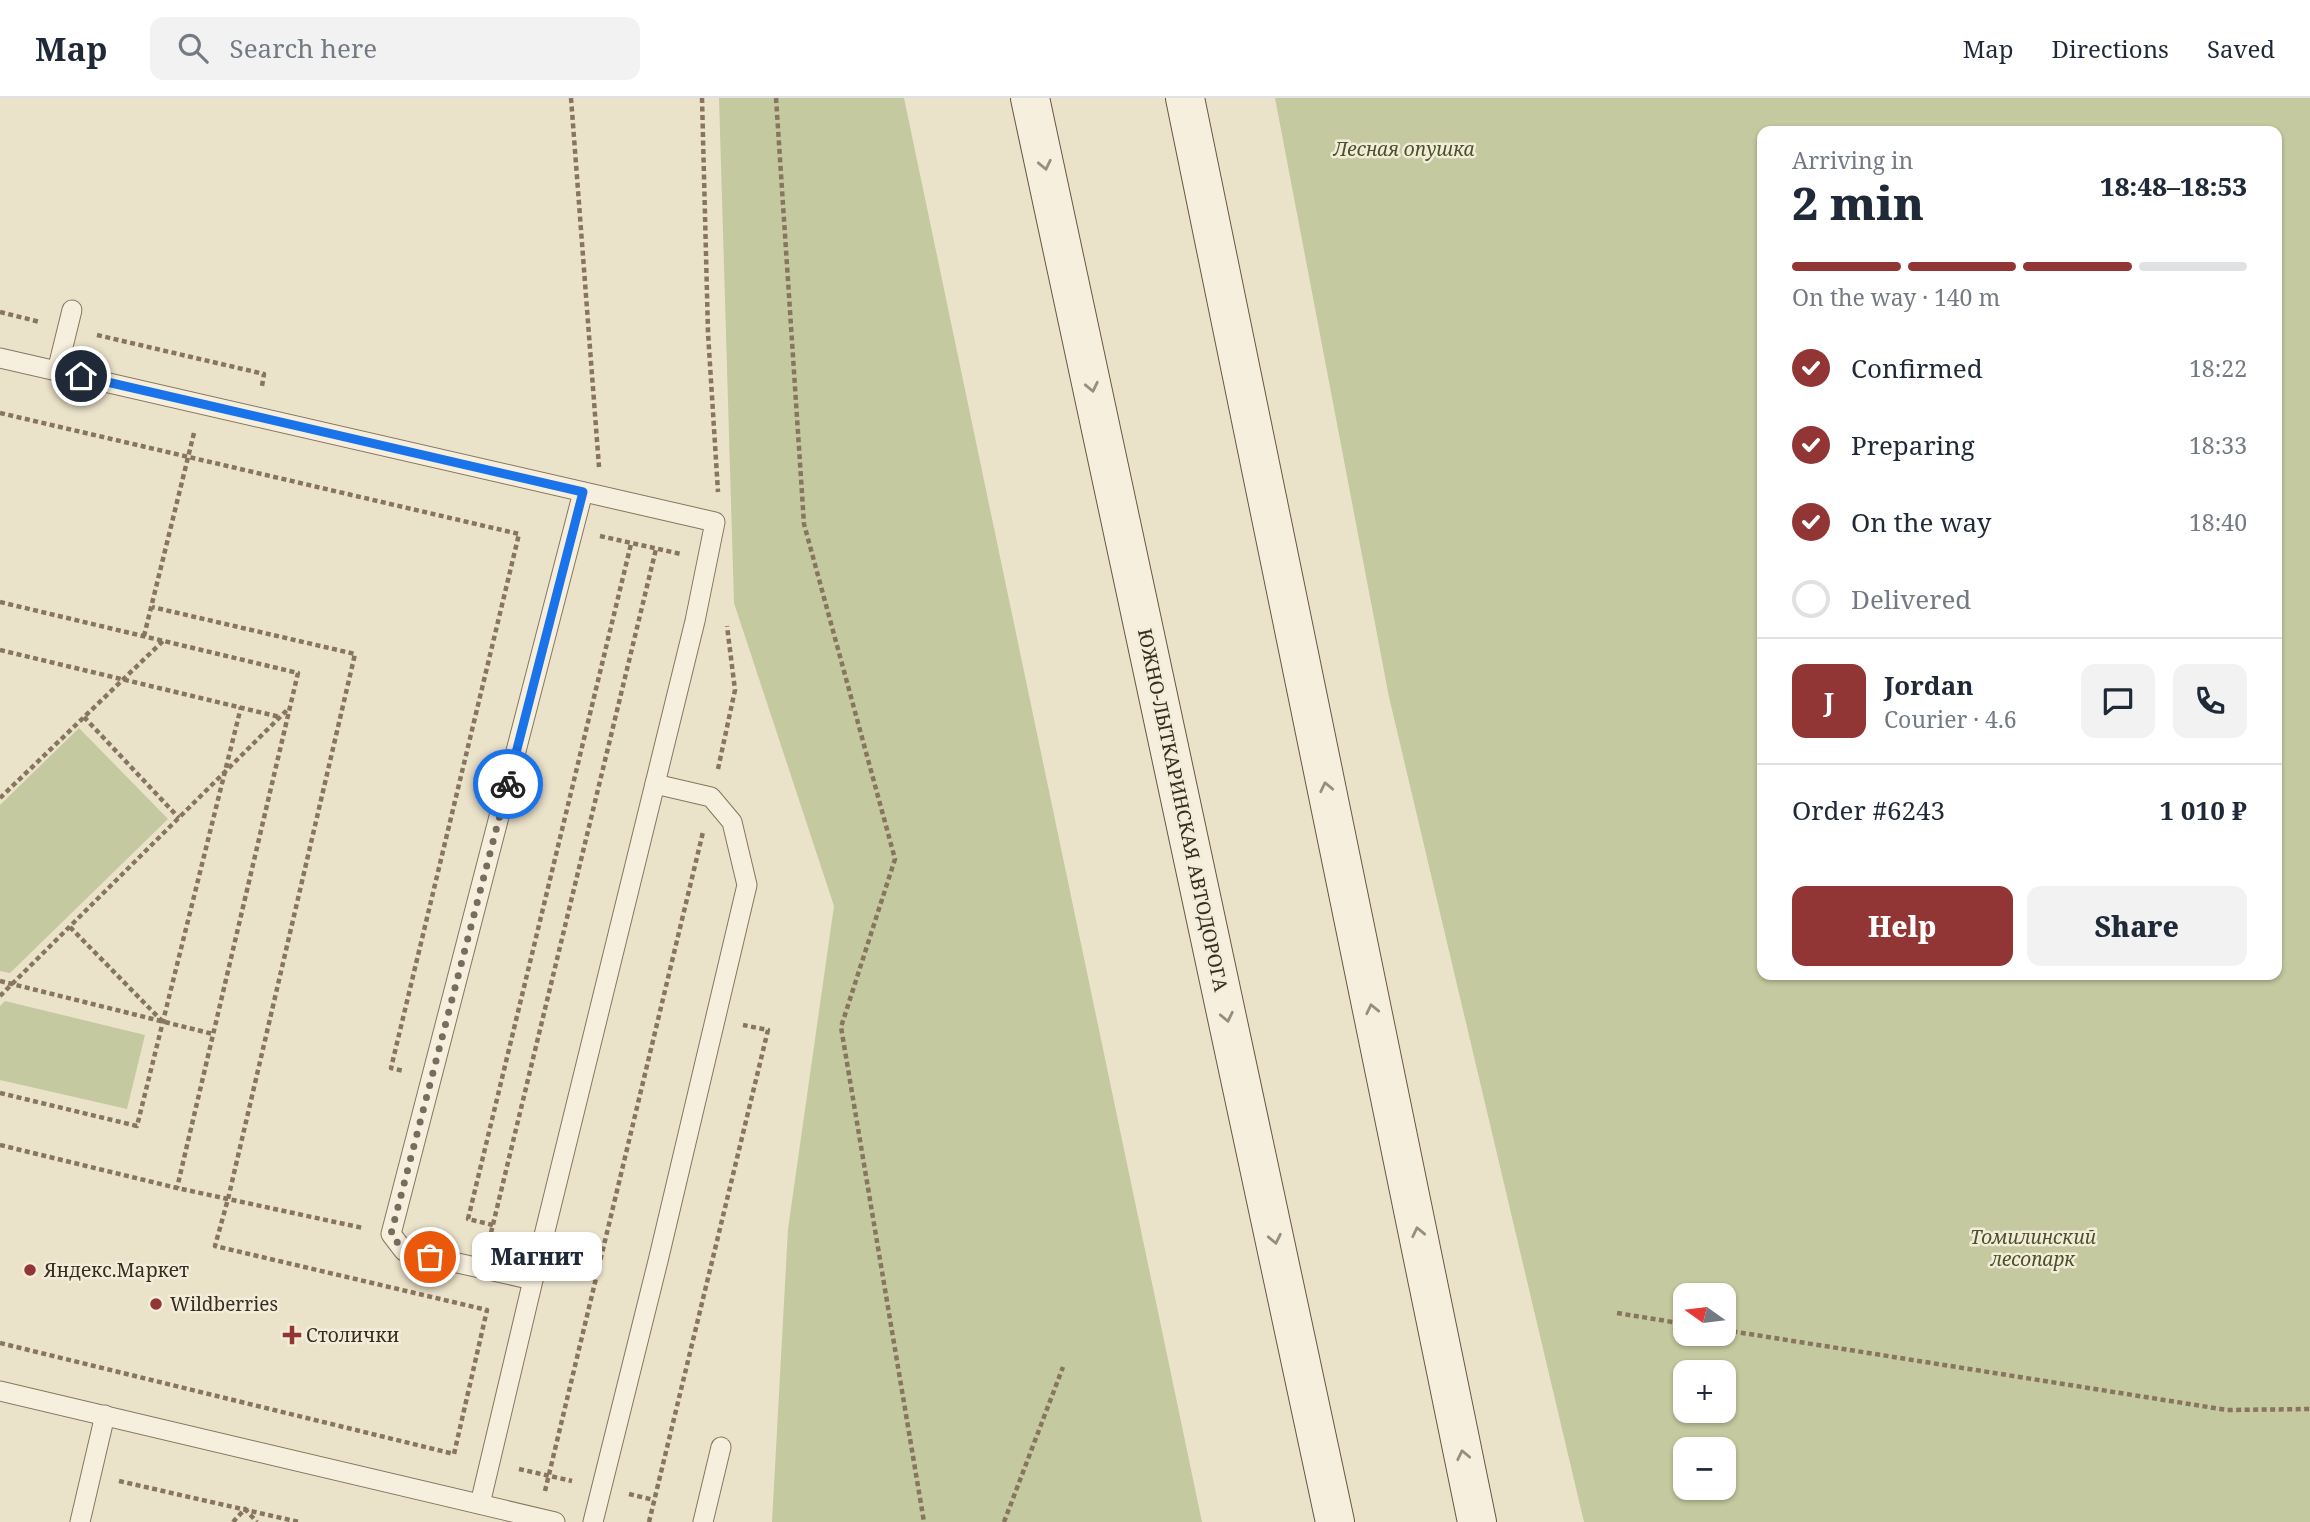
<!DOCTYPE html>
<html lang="en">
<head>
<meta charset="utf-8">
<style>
  :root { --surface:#fff; --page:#f2f2f3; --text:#1f2937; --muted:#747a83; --line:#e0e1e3; --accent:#913535 }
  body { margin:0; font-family:"Noto Serif",serif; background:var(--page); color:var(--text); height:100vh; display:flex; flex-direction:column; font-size:26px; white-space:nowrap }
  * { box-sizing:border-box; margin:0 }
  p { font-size:23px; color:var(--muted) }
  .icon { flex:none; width:38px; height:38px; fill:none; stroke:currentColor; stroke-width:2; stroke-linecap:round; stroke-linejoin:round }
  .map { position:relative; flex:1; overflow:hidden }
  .side { position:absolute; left:1757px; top:28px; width:525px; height:854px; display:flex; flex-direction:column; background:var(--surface); border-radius:14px; box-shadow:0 2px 5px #0004 }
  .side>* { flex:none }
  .needle { width:46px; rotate:284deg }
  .buttons { position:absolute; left:1673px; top:1185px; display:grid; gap:14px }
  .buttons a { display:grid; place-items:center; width:63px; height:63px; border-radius:14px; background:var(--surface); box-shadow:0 2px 5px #0004; font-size:35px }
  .pin { position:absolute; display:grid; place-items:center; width:60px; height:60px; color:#fff; margin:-30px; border:4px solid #fff; border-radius:50%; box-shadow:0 2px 7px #0007 }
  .courier { position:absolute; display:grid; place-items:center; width:70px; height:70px; margin:-35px; border:5px solid #1a73e8; border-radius:50%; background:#fff; color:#222; box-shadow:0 2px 9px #0007 }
  .bubble { position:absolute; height:49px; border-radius:14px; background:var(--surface); box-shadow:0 2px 5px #0004; font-size:23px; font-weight:800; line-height:49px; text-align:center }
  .headline em { font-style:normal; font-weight:800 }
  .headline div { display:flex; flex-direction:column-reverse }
  .headline { display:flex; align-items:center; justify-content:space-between; height:119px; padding:0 35px }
  h1 { font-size:46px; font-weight:800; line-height:52px }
  .bar { display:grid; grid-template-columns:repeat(4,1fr); gap:10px 7px; align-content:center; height:84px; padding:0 35px }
  .bar i { height:9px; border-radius:5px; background:var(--line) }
  .bar .selected { background:var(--accent) }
  .bar p { grid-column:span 4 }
  .line { display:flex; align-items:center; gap:18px; padding:0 35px; border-top:2px solid var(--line) }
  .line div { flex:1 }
  .round { display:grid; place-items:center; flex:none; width:74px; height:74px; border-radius:14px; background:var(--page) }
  ol { padding:0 35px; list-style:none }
  li { display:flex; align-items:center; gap:21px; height:77px }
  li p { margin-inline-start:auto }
  li .icon { padding:7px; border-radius:50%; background:var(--accent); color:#fff; stroke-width:4 }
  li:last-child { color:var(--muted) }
  li i { width:38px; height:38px; border:4px solid var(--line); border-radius:50% }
  .action { display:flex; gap:14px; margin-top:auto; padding:14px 35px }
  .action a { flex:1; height:80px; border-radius:14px; background:var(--accent); color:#fff; font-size:28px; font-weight:800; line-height:80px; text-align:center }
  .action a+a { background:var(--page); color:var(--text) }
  header { display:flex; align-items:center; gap:42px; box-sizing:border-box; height:98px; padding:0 35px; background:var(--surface); border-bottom:2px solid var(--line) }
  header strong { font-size:33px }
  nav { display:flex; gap:38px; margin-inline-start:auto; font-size:24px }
  .search { width:490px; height:63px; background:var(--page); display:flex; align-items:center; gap:18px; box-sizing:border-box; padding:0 24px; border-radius:14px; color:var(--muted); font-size:26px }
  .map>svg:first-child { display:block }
  .green { fill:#c4c99f; fill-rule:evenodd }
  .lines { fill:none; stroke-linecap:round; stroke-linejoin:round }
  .lane-casing { stroke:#877560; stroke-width:21 }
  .secondary-casing { stroke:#695643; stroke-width:40 }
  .path { stroke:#877560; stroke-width:4.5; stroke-dasharray:5 3.5; stroke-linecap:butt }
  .lane { stroke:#f7efdd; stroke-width:19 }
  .secondary { stroke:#f7efdd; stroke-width:38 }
  .oneway { stroke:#988e80 }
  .done { stroke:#776c5d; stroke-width:7; stroke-dasharray:0 12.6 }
  .route { stroke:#1a73e8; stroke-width:9 }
  .poi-dot { fill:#913535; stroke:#f3ecd9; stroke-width:2.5 }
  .labels { text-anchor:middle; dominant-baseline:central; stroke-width:5; stroke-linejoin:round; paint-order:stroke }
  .park-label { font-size:19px; font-style:italic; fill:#49532a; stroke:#f3ecd9 }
  .street-label { font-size:19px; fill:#392d22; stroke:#f3ecd9 }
  .poi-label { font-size:19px; fill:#392d22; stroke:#f3ecd9; text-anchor:start }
</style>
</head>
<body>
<header>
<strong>Map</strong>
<div class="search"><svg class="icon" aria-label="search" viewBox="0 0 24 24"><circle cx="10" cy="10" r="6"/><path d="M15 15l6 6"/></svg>Search here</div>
<nav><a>Map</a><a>Directions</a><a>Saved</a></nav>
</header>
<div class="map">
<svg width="2310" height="1424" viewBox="0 0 2310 1424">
  <rect width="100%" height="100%" fill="#ebe2ca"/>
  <!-- green -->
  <g class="green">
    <path d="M719 0H904L1202 1424H772L788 1131 834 808 734 505Z"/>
    <path d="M1275 0H2310V1424H1584L1389 599ZM2277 33V877H1762V33ZM1724 1197V1236H1685V1197ZM1685 1274H1724V1312H1685ZM1685 1351H1724V1390H1685Z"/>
    <path d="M79 630 168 721 10 875 0 873V707Z"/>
    <path d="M5 903 145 937 127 1011 0 982V908Z"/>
  </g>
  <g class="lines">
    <defs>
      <g id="lane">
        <path d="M0 260 715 424 695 523 533 1182"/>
        <path d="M57 273 72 212"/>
        <path d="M0 1293 555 1424"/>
        <path d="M480 1406 533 1182 404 1153 391 1136 583 394"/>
        <path d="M80 1424 105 1317"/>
        <path d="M593 1424 658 1163 747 787 732 724 711 699 655 686"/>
        <path d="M703 1424 721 1349"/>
      </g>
      <g id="secondary">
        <path d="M1030 0 1335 1424"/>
        <path d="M1185 0 1477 1424"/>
      </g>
    </defs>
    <!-- lane casing -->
    <use href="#lane" class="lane-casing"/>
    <!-- secondary casing -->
    <use href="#secondary" class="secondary-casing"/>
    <!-- path -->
    <g class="path">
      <path d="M571 0 599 369"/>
      <path d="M702 0 708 235 718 394"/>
      <path d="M776 0 804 426 895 761 841 929 924 1424"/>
      <path d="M0 214 40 224"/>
      <path d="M97 237 264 276 262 288H265"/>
      <path d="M0 315 519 436 391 970 404 973"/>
      <path d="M600 438 681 456"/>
      <path d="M0 504 298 575 177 1090"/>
      <path d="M144 538 194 335"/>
      <path d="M0 552 280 619"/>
      <path d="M84 619 179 720"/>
      <path d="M718 671 735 592 727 528"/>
      <path d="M0 700 163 543"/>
      <path d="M70 829 162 923"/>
      <path d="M0 883 213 936"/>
      <path d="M0 898 289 610"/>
      <path d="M0 995 137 1028 241 609"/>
      <path d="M0 1047 177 1090 363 1130"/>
      <path d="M493 1127 468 1121 631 446"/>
      <path d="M489 1143 656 451"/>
      <path d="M1617 1215 1685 1226"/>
      <path d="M1724 1232 2227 1312 2310 1311"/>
      <path d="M0 1245 454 1356 487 1212 215 1148 228 1101 355 556 152 509"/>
      <path d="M519 1371 572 1383"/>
      <path d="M119 1383 299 1424"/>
      <path d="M545 1393 703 734"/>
      <path d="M629 1396 654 1402"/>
      <path d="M233 1424 245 1411 257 1424"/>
      <path d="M649 1424 768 932 743 927"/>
      <path d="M1004 1424 1063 1269"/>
    </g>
    <!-- lane -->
    <use href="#lane" class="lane"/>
    <!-- secondary -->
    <use href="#secondary" class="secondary"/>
  </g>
  <!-- one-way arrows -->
  <defs><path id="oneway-chevron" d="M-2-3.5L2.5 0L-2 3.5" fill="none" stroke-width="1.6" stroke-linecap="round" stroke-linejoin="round" transform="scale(1.75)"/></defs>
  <g class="oneway">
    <use href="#oneway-chevron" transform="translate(1045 67) rotate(78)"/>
    <use href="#oneway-chevron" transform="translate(1092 289) rotate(78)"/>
    <use href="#oneway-chevron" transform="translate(1326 689) rotate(-102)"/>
    <use href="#oneway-chevron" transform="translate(1372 911) rotate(-102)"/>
    <use href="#oneway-chevron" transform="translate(1227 919) rotate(78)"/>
    <use href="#oneway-chevron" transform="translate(1418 1134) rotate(-102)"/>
    <use href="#oneway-chevron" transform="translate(1275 1141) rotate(78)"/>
    <use href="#oneway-chevron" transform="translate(1463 1357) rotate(-102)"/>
  </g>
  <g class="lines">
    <!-- done -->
    <path class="done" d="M430 1159 404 1153 391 1136 508 686"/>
    <!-- route -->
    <path class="route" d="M81 278 583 394 508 686"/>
  </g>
  <!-- markers -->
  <g class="poi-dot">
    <circle cx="30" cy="1172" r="7"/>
    <circle cx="156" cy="1206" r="7"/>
    <path d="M288.5 1226.5h7v7h7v7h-7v7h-7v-7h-7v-7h7z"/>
  </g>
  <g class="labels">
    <!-- park labels -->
    <g class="park-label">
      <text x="1404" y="51">Лесная опушка</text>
      <text x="2033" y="1139">Томилинский<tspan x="2033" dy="22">лесопарк</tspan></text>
    </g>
    <!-- street labels -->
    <g class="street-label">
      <text transform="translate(1183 712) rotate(78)">ЮЖНО-ЛЫТКАРИНСКАЯ АВТОДОРОГА</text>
    </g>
    <!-- poi labels -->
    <g class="poi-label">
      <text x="44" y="1172">Яндекс.Маркет</text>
      <text x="170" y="1206">Wildberries</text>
      <text x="306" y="1237">Столички</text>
    </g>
  </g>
</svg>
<div class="buttons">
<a><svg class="needle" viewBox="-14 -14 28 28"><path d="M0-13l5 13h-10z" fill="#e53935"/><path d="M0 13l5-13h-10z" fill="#747a83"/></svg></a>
<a>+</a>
<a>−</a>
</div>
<div class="pin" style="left:430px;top:1159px;background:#ea580c"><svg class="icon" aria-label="bag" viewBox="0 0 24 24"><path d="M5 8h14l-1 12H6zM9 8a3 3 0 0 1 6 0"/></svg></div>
<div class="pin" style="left:81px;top:278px;background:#1f2937"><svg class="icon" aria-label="home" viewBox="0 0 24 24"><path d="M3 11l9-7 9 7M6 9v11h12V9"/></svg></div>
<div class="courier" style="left:508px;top:686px"><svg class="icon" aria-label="bike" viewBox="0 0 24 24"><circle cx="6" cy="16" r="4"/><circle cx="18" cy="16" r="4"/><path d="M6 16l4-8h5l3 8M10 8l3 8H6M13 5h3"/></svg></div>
<div class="bubble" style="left:472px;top:1134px;width:130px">Магнит</div>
<section class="side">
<div class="headline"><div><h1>2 min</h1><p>Arriving in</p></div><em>18:48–18:53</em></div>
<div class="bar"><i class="selected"></i><i class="selected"></i><i class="selected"></i><i></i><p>On the way · 140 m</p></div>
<ol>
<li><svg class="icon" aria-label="check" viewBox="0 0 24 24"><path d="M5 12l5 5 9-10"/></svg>Confirmed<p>18:22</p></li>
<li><svg class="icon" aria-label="check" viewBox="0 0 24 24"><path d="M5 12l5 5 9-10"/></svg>Preparing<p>18:33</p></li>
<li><svg class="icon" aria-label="check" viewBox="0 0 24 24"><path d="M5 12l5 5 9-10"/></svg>On the way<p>18:40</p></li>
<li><i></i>Delivered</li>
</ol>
<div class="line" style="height:126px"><b class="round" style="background:var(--accent);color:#fff">J</b><div><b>Jordan</b><p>Courier · 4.6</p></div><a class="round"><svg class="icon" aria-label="chat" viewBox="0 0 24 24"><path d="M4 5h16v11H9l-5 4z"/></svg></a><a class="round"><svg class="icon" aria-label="phone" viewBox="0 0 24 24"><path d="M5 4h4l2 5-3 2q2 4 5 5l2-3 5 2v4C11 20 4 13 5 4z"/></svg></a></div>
<div class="line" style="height:91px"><div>Order #6243</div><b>1 010 ₽</b></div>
<div class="action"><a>Help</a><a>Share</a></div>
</section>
</div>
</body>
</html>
